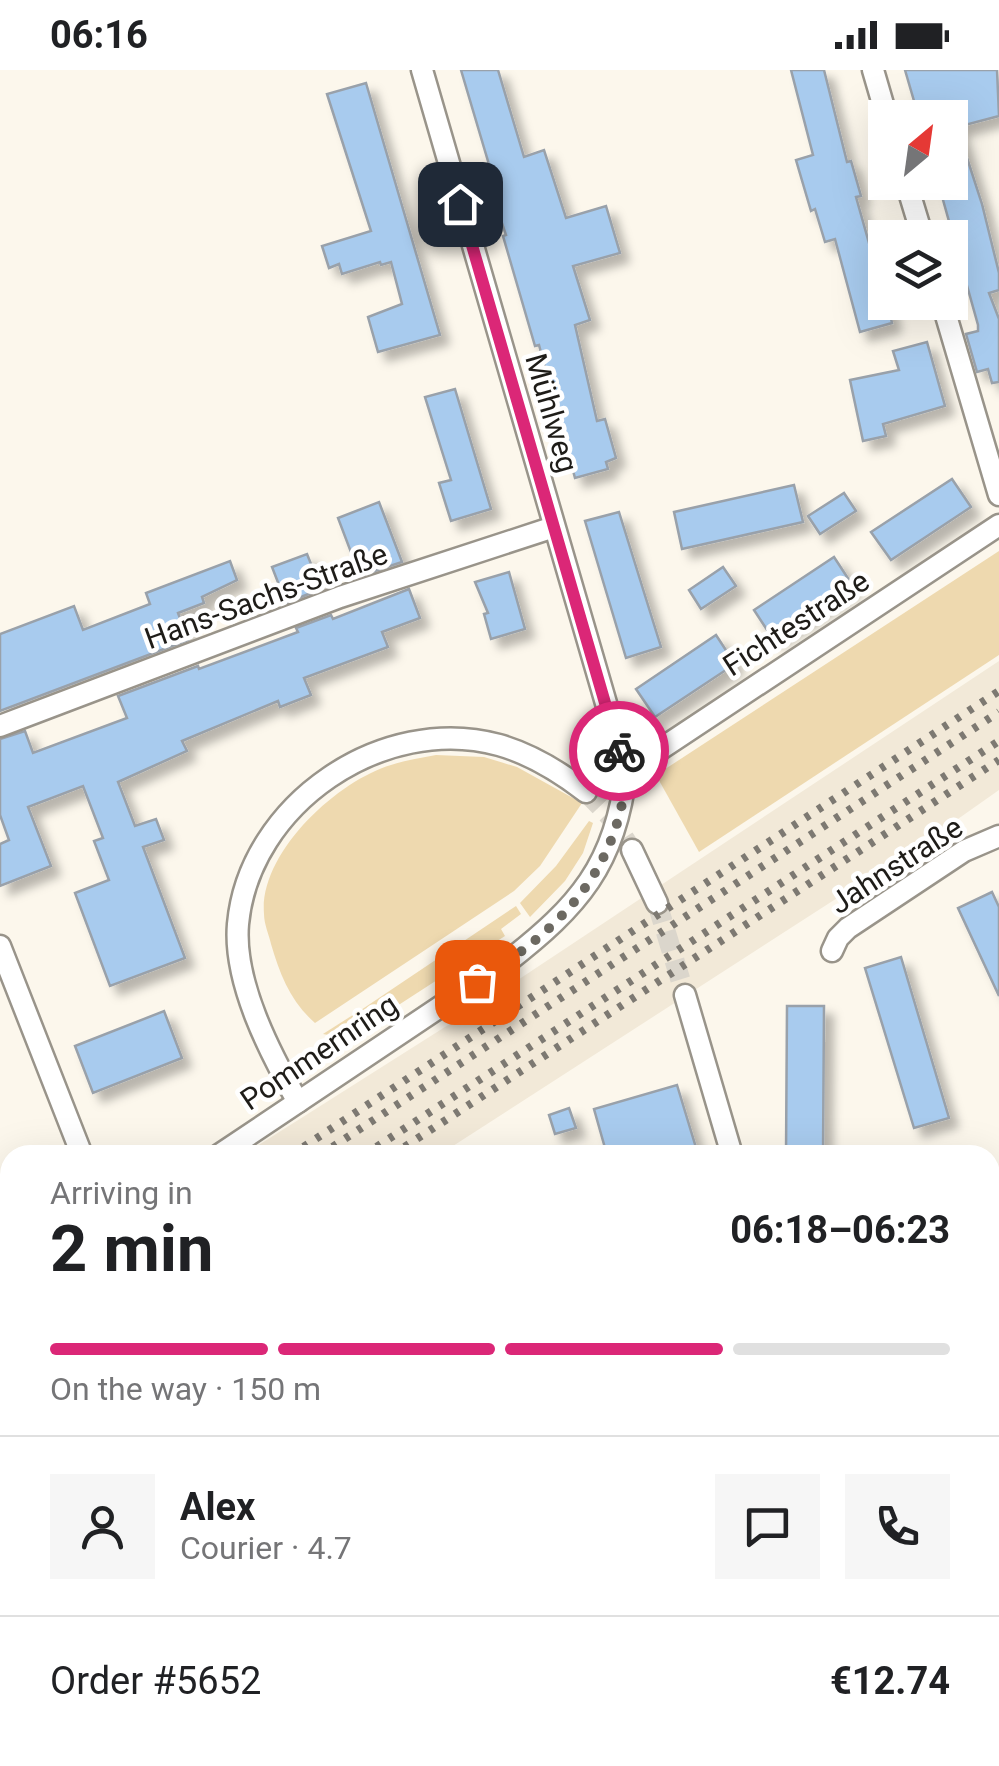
<!DOCTYPE html>
<html lang="en">
<head>
<meta charset="utf-8">
<style>
  :root { --surface:#fff; --page:#f6f6f6; --text:#202124; --muted:#757577; --line:#e0e0e0; --accent:#db2777 }
  body { margin:0; font-family:Roboto,sans-serif; background:var(--page); color:var(--text); height:100vh; display:flex; flex-direction:column; font-size:38px; white-space:nowrap }
  * { box-sizing:border-box; margin:0 }
  p { font-size:32px; color:var(--muted) }
  .icon { flex:none; width:55px; height:55px; fill:none; stroke:currentColor; stroke-width:2; stroke-linecap:round; stroke-linejoin:round }
  .map { position:relative; flex:1; overflow:hidden }
  .drawer { position:absolute; left:0px; top:1075px; width:1000px; height:622px; display:flex; flex-direction:column; background:var(--surface); border-radius:30px 30px 0 0; box-shadow:0 10px 40px #0002 }
  .drawer>* { flex:none }
  .needle { width:65px; rotate:29deg }
  .fabs { position:absolute; left:868px; top:30px; display:grid; gap:20px }
  .fabs a { display:grid; place-items:center; width:100px; height:100px; border-radius:0px; background:var(--surface); box-shadow:0 10px 40px #0002; font-size:50px }
  .pin { position:absolute; display:grid; place-items:center; width:85px; height:85px; color:#fff; margin:-42px; border-radius:20px; box-shadow:0 5px 15px #0006 }
  .courier { position:absolute; display:grid; place-items:center; width:100px; height:100px; margin:-50px; border:8px solid #db2777; border-radius:50%; background:#fff; color:#222; box-shadow:0 2px 12px #0007 }
  .headline em { font-style:normal; font-weight:700 }
  .headline div { display:flex; flex-direction:column-reverse }
  .headline { display:flex; align-items:center; justify-content:space-between; height:170px; padding:0 50px }
  h1 { font-size:65px; font-weight:700; line-height:75px }
  .bar { display:grid; grid-template-columns:repeat(4,1fr); gap:15px 10px; align-content:center; height:120px; padding:0 50px }
  .bar i { height:12px; border-radius:8px; background:var(--line) }
  .bar .selected { background:var(--accent) }
  .bar p { grid-column:span 4 }
  .line { display:flex; align-items:center; gap:25px; padding:0 50px; border-top:2px solid var(--line) }
  .line div { flex:1 }
  .round { display:grid; place-items:center; flex:none; width:105px; height:105px; border-radius:0px; background:var(--page) }
  .status { display:flex; justify-content:space-between; align-items:center; height:70px; padding:0 50px; background:var(--surface); direction:ltr }
  .status svg { height:28px; fill:currentColor }
  .map>svg:first-child { display:block }
  .built { fill:#f2e9d8 }
  .green { fill:#eed9af }
  .building { fill:#a8cbee; stroke:#99a1aa; stroke-width:2.5; filter:url(#shadow) }
  .lines { fill:none; stroke-linecap:round; stroke-linejoin:round }
  .street-tunnel { stroke:#dbd6cc; stroke-width:20; stroke-dasharray:20 10; stroke-linecap:butt }
  .street-casing { stroke:#99948a; stroke-width:25 }
  .street { stroke:#fff; stroke-width:20 }
  .rail { stroke:#7d7972; stroke-width:8; stroke-dasharray:5 10; stroke-linecap:butt }
  .done { stroke:#6c6962; stroke-width:10; stroke-dasharray:0 18 }
  .route { stroke:#db2777; stroke-width:12 }
  .labels { text-anchor:middle; dominant-baseline:central; stroke-width:9; stroke-linejoin:round; paint-order:stroke }
  .street-label { font-size:30px; fill:#1e1c18; stroke:#fff }
</style>
</head>
<body>
<div class="status"><b>06:16</b><svg viewBox="0 0 49 12"><path d="M0 12V9h3v3zM5 12V6h3v6zM10 12V3h3v9zM15 12V0h3v12zM26 1h20v11H26zM47 4h2v5h-2z"/></svg></div>
<div class="map">
<svg width="999" height="1696" viewBox="0 0 999 1696">
  <defs>
    <filter id="shadow"><feDropShadow dx="9" dy="9" stdDeviation="5" flood-color="#0004"/></filter>
  </defs>
  <rect width="100%" height="100%" fill="#fcf7ec"/>
  <!-- built -->
  <g class="built">
    <path d="M999 591V720L938 763 439 1085H243L486 931Z"/>
    <path d="M10 1238V1364L0 1371V1245Z"/>
  </g>
  <!-- green -->
  <g class="green">
    <path d="M999 481V585L699 782 656 705Z"/>
    <path d="M436 685 484 687 517 697 582 733 540 796 514 821 315 953C291 932 280 905 271 874 269 865 264 854 264 844 259 783 337 711 391 695 405 690 421 688 436 685Z"/>
    <path d="M589 751 593 753 583 783 565 811 530 847 520 833 556 796Z"/>
    <path d="M516 836 521 844 501 859 505 866 397 936 392 931 366 947 361 940Z"/>
    <path d="M356 943 365 956C351 966 340 968 323 964Z"/>
  </g>
  <!-- building -->
  <g class="building">
    <path d="M461 0H498L524 87 544 80 566 148 606 136 620 183 573 196 590 250 575 255 597 351 605 349 616 388 606 392 608 399 575 408 539 275 535 276 503 166 506 165 484 100 490 98Z"/>
    <path d="M791 0H824L847 92 851 91 861 126 856 127 869 173 874 172 892 253 860 262 835 169 825 172 815 139 811 141 796 90 813 85Z"/>
    <path d="M905 0H997L999 46 957 57 982 134 999 203V220L989 223 999 249V312L992 313 988 299 977 302 966 264 978 261V255L938 112H950V48H919Z"/>
    <path d="M366 13 440 265 378 282 368 247 402 234 391 192 381 195 380 192 342 204 339 194 329 198 322 176 371 161 327 24Z"/>
    <path d="M927 272 945 336 883 354 886 366 863 371 850 310 899 300 893 281Z"/>
    <path d="M455 319 491 439 451 451 439 413 451 410 425 327Z"/>
    <path d="M952 409 971 437 891 490 871 462Z"/>
    <path d="M794 415 803 452 682 479 674 442Z"/>
    <path d="M844 423 856 441 820 464 808 446Z"/>
    <path d="M379 432 402 492 360 506 338 448Z"/>
    <path d="M619 442 661 577 626 588 585 451Z"/>
    <path d="M307 484 321 519 286 533 272 497Z"/>
    <path d="M834 487 853 516 773 569 754 540Z"/>
    <path d="M230 491 237 510 202 527 204 533 178 543 188 570 0 641V564L74 536 83 560 150 534 146 523Z"/>
    <path d="M723 497 736 516 701 539 689 520Z"/>
    <path d="M509 502 525 559 491 569 484 544 488 543 475 512Z"/>
    <path d="M409 519 420 548 382 562 388 577 304 608 311 625 280 637 278 631 182 671 187 681 118 712 135 756 156 749 164 770 143 777 185 888 110 916 75 823 109 810 94 771 103 768 83 716 28 737 51 796 0 816V774L9 770 0 745V669L25 661 33 683 127 648 118 626 198 596 199 599 298 562 296 558 331 545 333 549Z"/>
    <path d="M716 565 735 594 655 647 636 619Z"/>
    <path d="M992 822 999 837V926L958 838Z"/>
    <path d="M901 887 949 1048 914 1058 865 898Z"/>
    <path d="M787 936H824L823 1085H786Z"/>
    <path d="M164 941 182 988 93 1023 75 976Z"/>
    <path d="M677 1015 697 1081 683 1085H607L594 1039Z"/>
    <path d="M569 1038 576 1058 555 1064 549 1045Z"/>
  </g>
  <g class="lines">
    <!-- street-tunnel -->
    <g class="street-tunnel">
      <path d="M586 722 611 748 632 780"/>
      <path d="M657 833 685 925"/>
    </g>
    <defs>
      <g id="street">
        <path d="M873 0 887 48"/>
        <path d="M906 112 923 168"/>
        <path d="M942 232 999 425"/>
        <path d="M0 656 340 527 554 457"/>
        <path d="M626 702 999 455"/>
        <path d="M632 780 657 833"/>
        <path d="M0 876 82 1085"/>
        <path d="M832 881 838 868 848 858 964 781 999 766"/>
        <path d="M685 925 732 1085"/>
        <path d="M298 1032C270 983 233 912 238 854 249 734 383 643 499 675 531 684 560 702 586 722"/>
        <path d="M219 1085 507 892C578 837 616 794 626 702L422 0"/>
        <path d="M0 1230 10 1223"/>
        <path d="M990 1240 999 1239"/>
        <path d="M990 1351H999"/>
        <path d="M990 1618V1687"/>
        <path d="M484 1688V1696"/>
        <path d="M856 1688 857 1696"/>
        <path d="M86 1696 125 1688"/>
      </g>
    </defs>
    <!-- street casing -->
    <use href="#street" class="street-casing"/>
    <!-- street -->
    <use href="#street" class="street"/>
    <!-- rail -->
    <g class="rail">
      <path d="M291 1085 999 621"/>
      <path d="M320 1085 999 642"/>
      <path d="M364 1085 999 671"/>
      <path d="M392 1085 999 690"/>
      <path d="M0 1275 10 1268"/>
      <path d="M0 1293 10 1286"/>
      <path d="M0 1322 10 1316"/>
    </g>
  </g>
  <g class="lines">
    <!-- done -->
    <path class="done" d="M477 912C541 871 596 826 618 750 625 726 627 705 619 681"/>
    <!-- route -->
    <path class="route" d="M460 134 619 681"/>
  </g>
  <g class="labels">
    <!-- street labels -->
    <g class="street-label">
      <text transform="translate(552 343) rotate(74)">Mühlweg</text>
      <text transform="translate(266 526) rotate(-20)">Hans-Sachs-Straße</text>
      <text transform="translate(796 553) rotate(-33)">Fichtestraße</text>
      <text transform="translate(896 795) rotate(-33)">Jahnstraße</text>
      <text transform="translate(319 982) rotate(-34)">Pommernring</text>
    </g>
  </g>
</svg>
<div class="fabs">
<a><svg class="needle" viewBox="-14 -14 28 28"><path d="M0-13l5 13h-10z" fill="#e53935"/><path d="M0 13l5-13h-10z" fill="#757577"/></svg></a>
<a><svg class="icon" aria-label="layers" viewBox="0 0 24 24"><path d="M12 4l9 5-9 5-9-5zM3 14l9 5 9-5"/></svg></a>
</div>
<div class="pin" style="left:477px;top:912px;background:#ea580c"><svg class="icon" aria-label="bag" viewBox="0 0 24 24"><path d="M5 8h14l-1 12H6zM9 8a3 3 0 0 1 6 0"/></svg></div>
<div class="pin" style="left:460px;top:134px;background:#1f2937"><svg class="icon" aria-label="home" viewBox="0 0 24 24"><path d="M3 11l9-7 9 7M6 9v11h12V9"/></svg></div>
<div class="courier" style="left:619px;top:681px"><svg class="icon" aria-label="bike" viewBox="0 0 24 24"><circle cx="6" cy="16" r="4"/><circle cx="18" cy="16" r="4"/><path d="M6 16l4-8h5l3 8M10 8l3 8H6M13 5h3"/></svg></div>
<section class="drawer">
<div class="headline"><div><h1>2 min</h1><p>Arriving in</p></div><em>06:18–06:23</em></div>
<div class="bar"><i class="selected"></i><i class="selected"></i><i class="selected"></i><i></i><p>On the way · 150 m</p></div>
<div class="line" style="height:180px"><a class="round"><svg class="icon" aria-label="person" viewBox="0 0 24 24"><circle cx="12" cy="8" r="4"/><path d="M4 21q1-7 8-7t8 7"/></svg></a><div><b>Alex</b><p>Courier · 4.7</p></div><a class="round"><svg class="icon" aria-label="chat" viewBox="0 0 24 24"><path d="M4 5h16v11H9l-5 4z"/></svg></a><a class="round"><svg class="icon" aria-label="phone" viewBox="0 0 24 24"><path d="M5 4h4l2 5-3 2q2 4 5 5l2-3 5 2v4C11 20 4 13 5 4z"/></svg></a></div>
<div class="line" style="height:130px"><div>Order #5652</div><b>€12.74</b></div>
</section>
</div>
</body>
</html>
